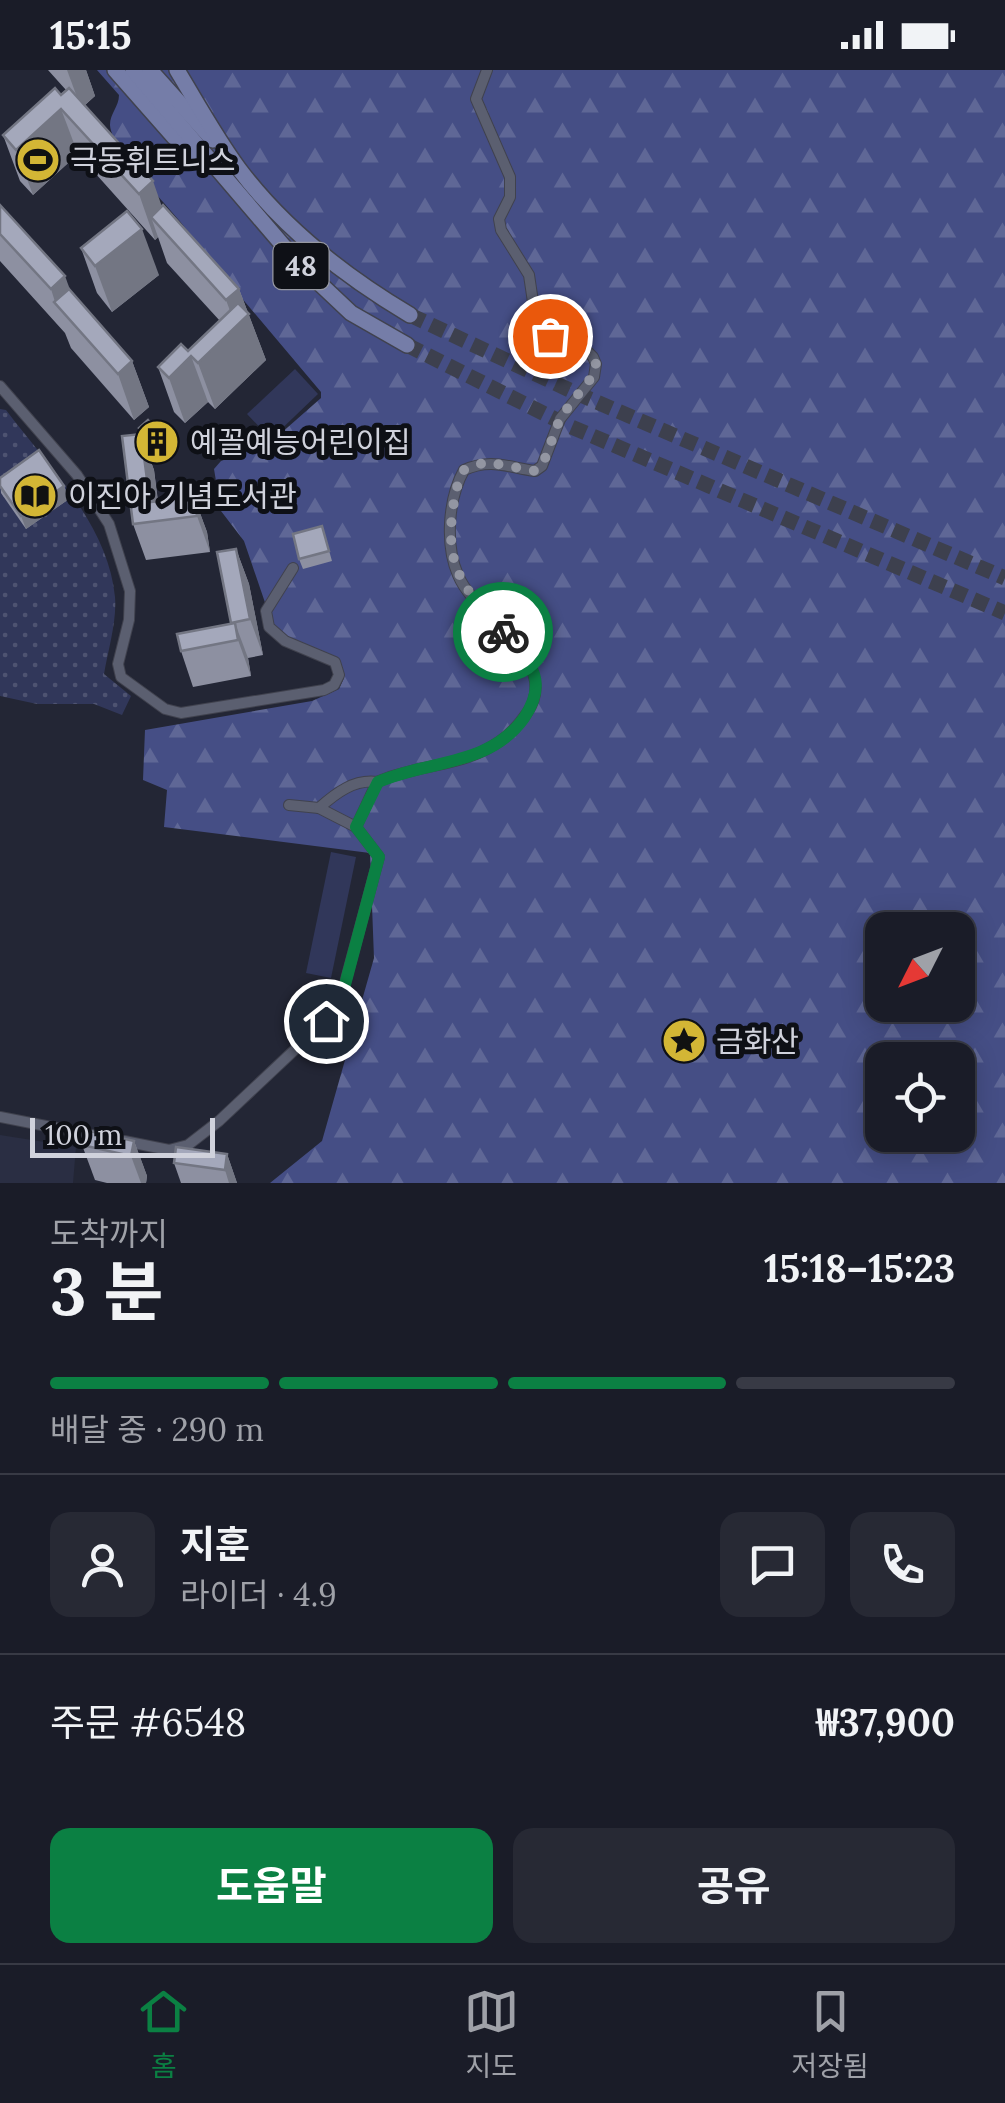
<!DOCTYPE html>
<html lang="ko">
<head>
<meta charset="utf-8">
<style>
  :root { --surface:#1a1c28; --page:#272934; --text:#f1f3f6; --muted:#9fa1a8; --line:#383a45; --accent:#0b8043 }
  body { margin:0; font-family:Lora,"Noto Sans KR",serif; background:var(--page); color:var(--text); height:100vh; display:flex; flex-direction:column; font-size:38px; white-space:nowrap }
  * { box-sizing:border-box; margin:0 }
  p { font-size:32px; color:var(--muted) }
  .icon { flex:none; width:55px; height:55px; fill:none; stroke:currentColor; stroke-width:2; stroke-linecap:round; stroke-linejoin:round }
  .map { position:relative; height:1113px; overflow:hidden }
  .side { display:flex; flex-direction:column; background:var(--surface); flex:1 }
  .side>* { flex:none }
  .needle { width:65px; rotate:228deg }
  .controls { position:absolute; left:865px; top:842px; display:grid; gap:20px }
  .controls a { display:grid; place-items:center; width:110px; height:110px; border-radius:20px; background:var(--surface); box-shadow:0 5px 25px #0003,0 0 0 2px var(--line); font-size:50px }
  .scale { position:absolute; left:30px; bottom:25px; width:185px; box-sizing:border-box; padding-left:10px; border:5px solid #d0d2dc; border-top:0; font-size:28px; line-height:35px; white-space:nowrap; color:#d0d2dc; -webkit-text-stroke:8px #0e1016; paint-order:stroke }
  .pin { position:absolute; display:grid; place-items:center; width:85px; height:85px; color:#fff; margin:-42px; border:5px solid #fff; border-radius:50%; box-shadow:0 2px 10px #0007 }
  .courier { position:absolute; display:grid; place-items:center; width:100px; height:100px; margin:-50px; border:8px solid #0b8043; border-radius:50%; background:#fff; color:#222; box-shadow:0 2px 12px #0007 }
  .overview em { font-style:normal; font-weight:700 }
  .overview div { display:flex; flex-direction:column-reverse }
  .overview { display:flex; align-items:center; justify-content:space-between; height:170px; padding:0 50px }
  h1 { font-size:65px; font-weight:700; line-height:75px }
  .bar { display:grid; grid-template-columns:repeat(4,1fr); gap:15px 10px; align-content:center; height:120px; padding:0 50px }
  .bar i { height:12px; border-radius:8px; background:var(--line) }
  .bar .on { background:var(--accent) }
  .bar p { grid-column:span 4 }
  .line { display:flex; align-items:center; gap:25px; padding:0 50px; border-top:2px solid var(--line) }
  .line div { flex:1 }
  .round { display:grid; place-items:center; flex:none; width:105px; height:105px; border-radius:20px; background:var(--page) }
  .button { display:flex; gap:20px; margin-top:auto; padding:20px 50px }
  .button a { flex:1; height:115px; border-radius:20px; background:var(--accent); color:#fff; font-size:40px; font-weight:700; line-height:115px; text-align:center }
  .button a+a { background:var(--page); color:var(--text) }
  .status { display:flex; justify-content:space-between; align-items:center; height:70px; padding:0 50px; background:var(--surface); direction:ltr }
  .status svg { height:28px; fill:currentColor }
  .tab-bar { display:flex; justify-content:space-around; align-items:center; height:140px; border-top:2px solid var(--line); background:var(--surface); font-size:28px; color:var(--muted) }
  .tab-bar a { display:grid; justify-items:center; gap:5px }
  .tab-bar .on { color:var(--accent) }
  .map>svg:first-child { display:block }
  .built { fill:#2a2e43 }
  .forest { fill:url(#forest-firs); fill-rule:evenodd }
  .park { fill:url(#park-dots) }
  .garden { fill:#31375a }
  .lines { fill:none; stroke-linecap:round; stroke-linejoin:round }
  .primary-tunnel { stroke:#3d404e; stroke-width:15; stroke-dasharray:15 8; stroke-linecap:butt }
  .minor-casing { stroke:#40424e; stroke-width:12 }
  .primary-casing { stroke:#40424e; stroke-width:18 }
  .minor { stroke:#5b5f70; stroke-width:10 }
  .primary { stroke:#757da8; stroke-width:15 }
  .wall { fill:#8d90a1 }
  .shaded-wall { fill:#737683 }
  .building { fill:#a4a8bb; stroke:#737683; stroke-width:2.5 }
  .done { stroke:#9396a2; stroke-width:10; stroke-dasharray:0 18 }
  .route { stroke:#0b8043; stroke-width:12 }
  .labels { text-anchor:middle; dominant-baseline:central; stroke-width:10; stroke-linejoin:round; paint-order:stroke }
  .shield { fill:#0e1016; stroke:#9698a1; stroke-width:2.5 }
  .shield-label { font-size:28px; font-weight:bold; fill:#d0d2dc }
  .poi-label { font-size:30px; fill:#d0d2dc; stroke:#0e1016; text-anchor:start }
</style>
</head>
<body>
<div class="status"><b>15:15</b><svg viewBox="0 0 49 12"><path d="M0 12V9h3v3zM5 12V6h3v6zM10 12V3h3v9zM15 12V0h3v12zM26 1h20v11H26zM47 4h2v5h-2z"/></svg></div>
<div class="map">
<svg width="1005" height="1113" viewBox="0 0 1005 1113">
  <defs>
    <pattern id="forest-firs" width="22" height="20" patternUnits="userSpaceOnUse" patternTransform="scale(2.5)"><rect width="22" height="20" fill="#454e85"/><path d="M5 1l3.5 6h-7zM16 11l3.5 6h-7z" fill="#5f6796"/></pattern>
    <pattern id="park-dots" width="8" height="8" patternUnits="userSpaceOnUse" patternTransform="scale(2.5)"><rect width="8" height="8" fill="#31375a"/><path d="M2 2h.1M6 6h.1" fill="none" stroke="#4e5371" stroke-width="1.8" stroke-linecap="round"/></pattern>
  </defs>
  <rect width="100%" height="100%" fill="#232635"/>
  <!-- built -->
  <path class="built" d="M0 1065 76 1077 73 1113H0Z"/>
  <!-- forest -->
  <path class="forest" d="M97 0H1005V1113H270L322 1071 374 888 370 783 164 757 167 720 143 710 145 660 312 631 339 619 344 608 337 588 287 568 273 556 244 471 221 441 214 399 221 391 271 372 321 328V322L202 181C184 148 112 85 110 55 110 43 119 37 119 25ZM882 860H958V935H882ZM882 990H958V1065H882Z"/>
  <!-- park -->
  <path class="park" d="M0 339 6 340C48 396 108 454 115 527 117 551 108 580 104 604L131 626 122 645 94 634H37L0 626Z"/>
  <!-- garden -->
  <g class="garden">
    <path d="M295 299 318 324 271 369 247 344Z"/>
    <path d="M331 782 356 787 331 908 306 903Z"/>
  </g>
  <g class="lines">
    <!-- primary-tunnel -->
    <g class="primary-tunnel">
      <path d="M410 245 576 323 1005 508"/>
      <path d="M407 275 567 355 1005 543"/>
    </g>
    <defs>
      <g id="minor">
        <path d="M0 316 77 405 109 454 130 521 129 550 118 594 121 607 165 639 181 643 324 620 334 615 339 605 335 592 285 571 269 557 266 541 293 498"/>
        <path d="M289 735 319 738"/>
        <path d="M356 757 319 738C336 723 354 709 377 712"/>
        <path d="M0 1047 97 1066"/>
        <path d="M124 1071 169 1080 188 1075 219 1051 338 939 379 787 356 757 377 712C414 695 459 697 494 675 508 667 518 656 527 643 563 591 476 549 458 505 445 475 448 429 464 400 491 388 507 397 535 401L542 396 560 349 594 307 596 294 593 287 580 274 550 266 536 252 529 205 501 160 499 149 510 127V107L476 29 487 0"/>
      </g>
      <g id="primary">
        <path d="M115 0 174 67 194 82"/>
        <path d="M133 0 298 193 351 243 407 275"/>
        <path d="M150 0 213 70"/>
        <path d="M177 0C197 33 216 68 239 99 285 160 346 207 410 245"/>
      </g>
    </defs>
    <!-- minor casing -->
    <use href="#minor" class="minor-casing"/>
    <!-- primary casing -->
    <use href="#primary" class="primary-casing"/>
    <!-- minor -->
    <use href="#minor" class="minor"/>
    <!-- primary -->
    <use href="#primary" class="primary"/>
  </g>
  <!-- wall -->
  <g class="wall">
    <path d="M48 0H86L95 26 84 36 162 137 239 219 266 290 215 339 208 332 185 353 174 342 158 297 188 281 220 251 167 193 158 167 155 170 78 84 33 125 20 111 3 65 66 20Z"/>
    <path d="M0 135 71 221 132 291 149 337 134 350 71 278 65 263 0 191Z"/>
    <path d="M81 178 159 205 112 242 97 223Z"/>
    <path d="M139 358 170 374 172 380 159 385 141 365 154 400 158 431 194 427 207 462 210 482 146 490 133 454 141 364Z"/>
    <path d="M0 408 64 416 69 429 26 459 1 423Z"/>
    <path d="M322 456 332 491 303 499 299 489Z"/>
    <path d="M236 479 249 514 263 585 248 588 251 606 193 617 181 581 231 553Z"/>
    <path d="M134 1071 147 1106 146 1113H107L95 1110 82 1075Z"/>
    <path d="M227 1084 237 1113H181L174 1093Z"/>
  </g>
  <!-- shaded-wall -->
  <g class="shaded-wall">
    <path d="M67 0H86L95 26 81 38Z"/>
    <path d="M61 39 78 84 33 125 16 80Z"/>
    <path d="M153 111 169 157 151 147 158 167 155 170 139 124Z"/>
    <path d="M142 159 159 205 112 242 95 196Z"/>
    <path d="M65 206 82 252 56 235 51 219Z"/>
    <path d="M239 219 266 290 215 339 198 293 236 257 226 230Z"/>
    <path d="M191 286 208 332 185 353 169 308Z"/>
    <path d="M132 291 149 337 134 350 118 304Z"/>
    <path d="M141 364 154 400 160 451 150 432Z"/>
    <path d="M64 416 69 429 26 459 21 446Z"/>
    <path d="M194 427 207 462 210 482 197 446Z"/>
    <path d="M236 479 249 514 263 585 250 549Z"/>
    <path d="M235 553 248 588 251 606 238 570Z"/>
    <path d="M134 1071 147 1106 146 1113H141L131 1086Z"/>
    <path d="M227 1084 237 1113H229L225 1100Z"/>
  </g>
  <!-- building -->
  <g class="building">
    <path d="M55 18 61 25 69 18 153 111 139 124 61 39 16 80 3 65Z"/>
    <path d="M0 135 65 206 51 219 0 164Z"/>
    <path d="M163 135 239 219 226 230 151 147Z"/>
    <path d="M127 141 142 159 95 196 81 178Z"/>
    <path d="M69 219 132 291 118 304 54 232Z"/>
    <path d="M238 233 249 244 198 293 191 286 169 308 158 297 181 274 188 281Z"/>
    <path d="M148 350 170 374 157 378 139 358Z"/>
    <path d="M141 364 150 432 194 427 197 446 133 454 122 366Z"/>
    <path d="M39 380 64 416 21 446 0 416V408Z"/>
    <path d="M322 456 329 481 299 489 293 464Z"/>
    <path d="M236 479 250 549 231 553 217 482Z"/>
    <path d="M235 553 238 570 181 581 177 564Z"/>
    <path d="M85 1060 134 1071 131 1086 82 1075Z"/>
    <path d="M176 1077 227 1084 225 1100 174 1093Z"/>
  </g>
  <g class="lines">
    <!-- done -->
    <path class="done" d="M503 562C468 522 446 502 452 446 454 430 456 414 464 400L486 392 535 401C550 389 550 368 559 352 581 309 634 289 550 266"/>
    <!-- route -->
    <path class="route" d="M326 951 338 939 342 926 379 787 356 757 378 712C427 690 489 697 524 648 550 609 529 592 503 562"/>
  </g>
  <!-- icons -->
  <defs>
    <symbol id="stadium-disc" viewBox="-11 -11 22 22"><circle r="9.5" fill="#d3b635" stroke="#0e1016"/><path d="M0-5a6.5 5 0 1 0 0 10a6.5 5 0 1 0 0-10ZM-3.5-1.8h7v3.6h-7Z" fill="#111"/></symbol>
    <symbol id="building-disc" viewBox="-11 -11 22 22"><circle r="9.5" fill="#d3b635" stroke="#0e1016"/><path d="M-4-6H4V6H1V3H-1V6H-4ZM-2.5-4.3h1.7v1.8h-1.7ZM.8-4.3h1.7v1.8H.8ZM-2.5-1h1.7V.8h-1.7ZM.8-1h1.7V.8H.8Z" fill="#111"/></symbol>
    <symbol id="library-disc" viewBox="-11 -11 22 22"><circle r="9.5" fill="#d3b635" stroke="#0e1016"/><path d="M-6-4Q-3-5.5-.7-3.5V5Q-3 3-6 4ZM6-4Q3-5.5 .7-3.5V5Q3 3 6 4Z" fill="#111"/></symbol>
    <symbol id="sight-disc" viewBox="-11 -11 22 22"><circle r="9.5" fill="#d3b635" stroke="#0e1016"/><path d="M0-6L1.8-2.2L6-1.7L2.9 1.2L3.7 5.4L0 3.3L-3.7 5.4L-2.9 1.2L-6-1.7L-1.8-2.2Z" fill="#111"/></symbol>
  </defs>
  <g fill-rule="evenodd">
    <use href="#stadium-disc" x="13" y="65" width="50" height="50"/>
    <use href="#building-disc" x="132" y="347" width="50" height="50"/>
    <use href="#library-disc" x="10" y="401" width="50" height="50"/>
    <use href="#sight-disc" x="659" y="946" width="50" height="50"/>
  </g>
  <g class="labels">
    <!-- shield labels -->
    <rect class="shield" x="273.5" y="173" width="55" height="46" rx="8"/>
    <g class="shield-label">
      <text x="301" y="196">48</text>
    </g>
    <!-- poi labels -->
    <g class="poi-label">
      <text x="70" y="90">극동휘트니스</text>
      <text x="190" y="372">예꼴예능어린이집</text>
      <text x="68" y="426">이진아 기념도서관</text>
      <text x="716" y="971">금화산</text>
    </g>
  </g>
</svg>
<div class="controls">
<a><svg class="needle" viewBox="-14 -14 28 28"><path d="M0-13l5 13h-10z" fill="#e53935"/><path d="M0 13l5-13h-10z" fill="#9fa1a8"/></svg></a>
<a><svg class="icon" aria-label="locate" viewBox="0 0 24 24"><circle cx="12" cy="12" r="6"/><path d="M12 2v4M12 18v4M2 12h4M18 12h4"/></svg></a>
</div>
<div class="scale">100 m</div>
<div class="pin" style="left:550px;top:266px;background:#ea580c"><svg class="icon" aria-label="bag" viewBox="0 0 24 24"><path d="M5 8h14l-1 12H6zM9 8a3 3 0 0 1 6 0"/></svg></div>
<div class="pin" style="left:326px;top:951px;background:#1f2937"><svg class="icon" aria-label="home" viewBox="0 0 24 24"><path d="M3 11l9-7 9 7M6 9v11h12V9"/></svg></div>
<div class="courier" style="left:503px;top:562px"><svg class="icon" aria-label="bike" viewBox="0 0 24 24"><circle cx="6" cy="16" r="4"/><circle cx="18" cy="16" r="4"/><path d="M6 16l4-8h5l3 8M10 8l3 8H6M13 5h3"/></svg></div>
</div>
<section class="side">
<div class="overview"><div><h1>3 분</h1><p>도착까지</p></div><em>15:18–15:23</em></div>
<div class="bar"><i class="on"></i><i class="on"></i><i class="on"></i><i></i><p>배달 중 · 290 m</p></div>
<div class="line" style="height:180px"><a class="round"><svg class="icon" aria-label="person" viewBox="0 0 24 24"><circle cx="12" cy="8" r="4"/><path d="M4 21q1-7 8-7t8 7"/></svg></a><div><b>지훈</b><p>라이더 · 4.9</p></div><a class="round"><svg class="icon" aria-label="chat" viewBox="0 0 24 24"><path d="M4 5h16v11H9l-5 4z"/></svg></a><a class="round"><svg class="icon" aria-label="phone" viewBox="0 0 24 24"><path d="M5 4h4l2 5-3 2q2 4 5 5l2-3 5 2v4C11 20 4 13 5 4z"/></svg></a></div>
<div class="line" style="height:130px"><div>주문 #6548</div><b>₩37,900</b></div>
<div class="button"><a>도움말</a><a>공유</a></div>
</section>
<nav class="tab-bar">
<a class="on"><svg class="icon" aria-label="home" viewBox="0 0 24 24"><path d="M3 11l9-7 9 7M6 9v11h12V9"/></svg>홈</a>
<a><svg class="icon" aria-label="map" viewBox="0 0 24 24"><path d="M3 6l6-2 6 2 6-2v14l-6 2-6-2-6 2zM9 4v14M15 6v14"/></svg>지도</a>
<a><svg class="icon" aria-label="saved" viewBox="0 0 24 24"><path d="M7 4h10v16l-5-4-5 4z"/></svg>저장됨</a>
</nav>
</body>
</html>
